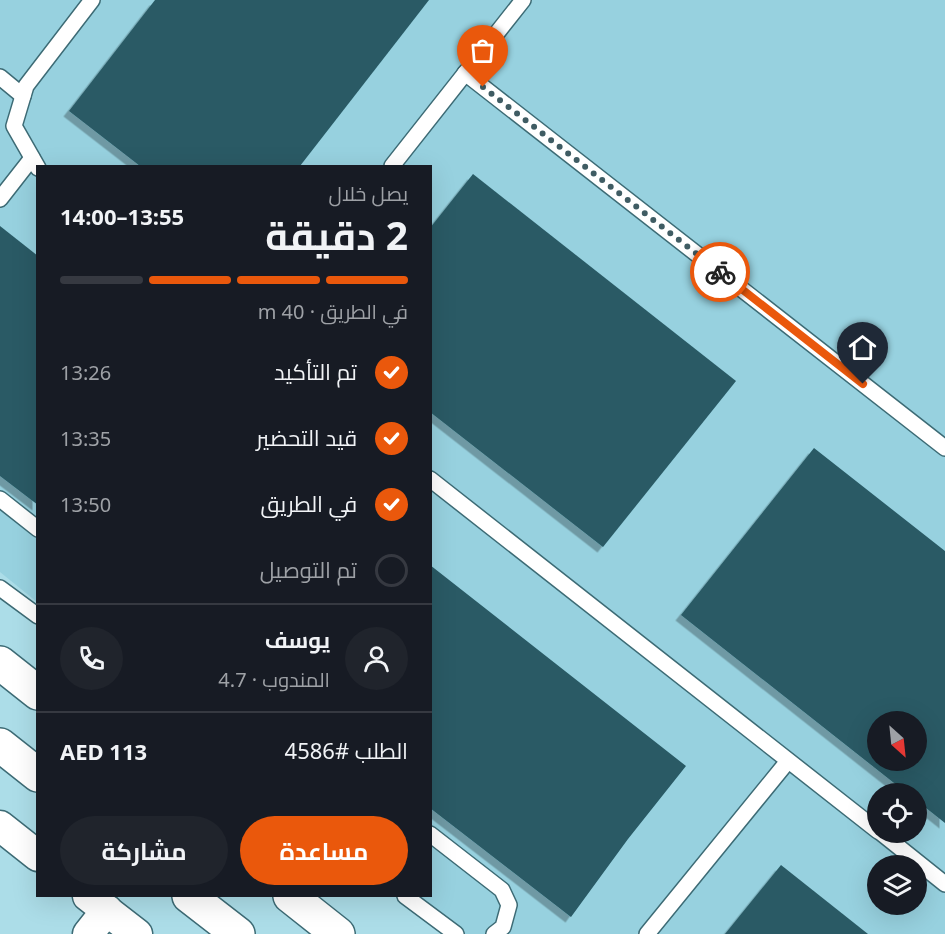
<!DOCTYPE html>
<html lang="ar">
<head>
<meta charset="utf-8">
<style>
  :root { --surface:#171b24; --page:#20242c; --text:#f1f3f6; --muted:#9ea1a6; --line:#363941; --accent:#ea580c }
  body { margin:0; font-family:"Noto Sans",Cairo,sans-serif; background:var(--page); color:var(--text); direction:rtl; height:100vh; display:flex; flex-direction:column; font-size:22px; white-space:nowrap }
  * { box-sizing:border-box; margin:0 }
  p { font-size:20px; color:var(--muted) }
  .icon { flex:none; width:33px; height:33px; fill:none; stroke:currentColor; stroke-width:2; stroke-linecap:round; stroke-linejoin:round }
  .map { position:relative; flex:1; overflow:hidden; direction:ltr }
  .panel { position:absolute; left:36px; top:165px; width:396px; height:732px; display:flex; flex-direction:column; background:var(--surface); border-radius:0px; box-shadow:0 6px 24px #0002; direction:rtl }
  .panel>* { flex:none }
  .needle { width:39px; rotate:153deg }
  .buttons { position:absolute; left:867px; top:711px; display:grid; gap:12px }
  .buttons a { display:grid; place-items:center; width:60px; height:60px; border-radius:50%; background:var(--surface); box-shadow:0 6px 24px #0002; font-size:30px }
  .pin { position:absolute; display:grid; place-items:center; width:51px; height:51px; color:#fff; margin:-62px -26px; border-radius:50% 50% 50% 0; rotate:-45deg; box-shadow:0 0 6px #0007 }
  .pin .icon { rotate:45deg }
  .courier { position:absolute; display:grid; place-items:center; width:60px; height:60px; margin:-30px; border:4px solid #ea580c; border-radius:50%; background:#fff; color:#222; box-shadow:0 2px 8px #0007 }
  .headline em { font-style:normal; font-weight:700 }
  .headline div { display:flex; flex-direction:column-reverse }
  .headline { display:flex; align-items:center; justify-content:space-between; height:102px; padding:0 24px }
  h1 { font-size:39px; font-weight:700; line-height:45px }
  .bar { display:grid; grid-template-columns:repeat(4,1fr); gap:9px 6px; align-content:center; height:72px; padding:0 24px }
  .bar i { height:8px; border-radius:4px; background:var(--line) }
  .bar .on { background:var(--accent) }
  .bar p { grid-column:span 4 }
  .line { display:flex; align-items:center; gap:15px; padding:0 24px; border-top:2px solid var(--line) }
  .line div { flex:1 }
  .round { display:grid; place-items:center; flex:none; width:63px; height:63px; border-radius:32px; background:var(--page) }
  ol { padding:0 24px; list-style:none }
  li { display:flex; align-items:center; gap:18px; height:66px }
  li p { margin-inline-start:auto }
  li .icon { padding:6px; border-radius:50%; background:var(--accent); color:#fff; stroke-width:4 }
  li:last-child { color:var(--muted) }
  li i { width:33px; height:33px; border:3px solid var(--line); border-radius:50% }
  .button { display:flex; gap:12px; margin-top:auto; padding:12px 24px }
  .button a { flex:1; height:69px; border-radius:36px; background:var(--accent); color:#fff; font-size:24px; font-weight:700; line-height:69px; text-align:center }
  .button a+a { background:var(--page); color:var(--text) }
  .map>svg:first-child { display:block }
  .built { fill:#97d1df; fill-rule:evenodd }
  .building { fill:#295a65; fill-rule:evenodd; filter:url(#shadow) }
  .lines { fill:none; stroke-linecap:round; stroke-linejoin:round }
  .lane-casing { stroke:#3d6b75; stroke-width:18 }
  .street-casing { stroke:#3d6b75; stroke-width:33 }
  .secondary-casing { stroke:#3d6b75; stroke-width:36 }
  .lane { stroke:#fff; stroke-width:15 }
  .street { stroke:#fff; stroke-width:30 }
  .secondary { stroke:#fff; stroke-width:33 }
  .done { stroke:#3f5c63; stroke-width:6; stroke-dasharray:0 10.8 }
  .route { stroke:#ea580c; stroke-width:8 }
</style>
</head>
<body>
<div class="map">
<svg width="945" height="934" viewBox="0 0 945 934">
  <defs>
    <filter id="shadow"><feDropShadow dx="-5.5" dy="5.5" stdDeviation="0" flood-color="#0004"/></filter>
  </defs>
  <rect width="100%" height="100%" fill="#acdde8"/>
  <!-- built -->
  <path class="built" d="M0 0H945V934H447L399 896H430V166H38L37 602 0 572ZM878 722H916V760H878ZM878 794H916V832H878ZM878 866H916V904H878Z"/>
  <!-- building -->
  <g class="building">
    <path d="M155 0H429L300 166H140L69 111Z"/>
    <path d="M473 174 736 381 603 547 430 412V228Z"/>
    <path d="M0 226 38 256V505L0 476Z"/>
    <path d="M814 448 945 551V823L916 800V794H908L681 615ZM878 722H916V760H878Z"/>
    <path d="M430 565 686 766 628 839 571 917 430 808Z"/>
    <path d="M781 865 868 934H725Z"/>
  </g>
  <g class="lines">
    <defs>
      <g id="lane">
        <path d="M465 73 945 448"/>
        <path d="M0 77 23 96"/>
        <path d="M392 166 523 0"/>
        <path d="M38 168 14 126 26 86 92 0"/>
        <path d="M0 199 32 158"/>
        <path d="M430 479 878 831"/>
        <path d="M0 499 38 529"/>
        <path d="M0 588 38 616"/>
        <path d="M880 832 945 884"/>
        <path d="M430 834 502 890 509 905 503 927 494 934"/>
        <path d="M405 896 456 934"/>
        <path d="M647 934 788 761"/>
      </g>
      <g id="street">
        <path d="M0 826 38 856"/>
        <path d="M88 896 137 934"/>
        <path d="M88 934 107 910"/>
      </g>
      <g id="secondary">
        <path d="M0 663 38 693"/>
        <path d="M0 745 38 775"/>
        <path d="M189 896 238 934"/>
        <path d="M290 896 338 934"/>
      </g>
    </defs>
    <!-- lane casing -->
    <use href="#lane" class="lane-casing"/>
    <!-- street casing -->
    <use href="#street" class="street-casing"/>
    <!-- secondary casing -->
    <use href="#secondary" class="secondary-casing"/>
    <!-- lane -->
    <use href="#lane" class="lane"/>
    <!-- street -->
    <use href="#street" class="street"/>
    <!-- secondary -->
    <use href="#secondary" class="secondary"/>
  </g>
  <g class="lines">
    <!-- done -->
    <path class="done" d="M483 87 720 272"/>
    <!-- route -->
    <path class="route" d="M720 272 863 384"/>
  </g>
</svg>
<div class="buttons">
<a><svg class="needle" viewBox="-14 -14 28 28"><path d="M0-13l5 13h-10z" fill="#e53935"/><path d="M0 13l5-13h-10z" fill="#9ea1a6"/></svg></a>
<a><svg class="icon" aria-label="locate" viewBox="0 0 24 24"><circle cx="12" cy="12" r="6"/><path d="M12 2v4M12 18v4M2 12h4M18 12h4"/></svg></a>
<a><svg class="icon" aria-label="layers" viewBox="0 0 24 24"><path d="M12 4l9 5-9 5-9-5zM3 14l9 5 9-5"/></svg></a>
</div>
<div class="pin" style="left:483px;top:87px;background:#ea580c"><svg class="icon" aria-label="bag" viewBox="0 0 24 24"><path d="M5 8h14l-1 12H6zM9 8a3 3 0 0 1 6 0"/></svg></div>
<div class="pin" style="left:863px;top:384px;background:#1f2937"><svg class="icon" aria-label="home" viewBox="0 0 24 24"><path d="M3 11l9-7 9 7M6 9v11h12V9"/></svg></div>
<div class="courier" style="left:720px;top:272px"><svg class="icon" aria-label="bike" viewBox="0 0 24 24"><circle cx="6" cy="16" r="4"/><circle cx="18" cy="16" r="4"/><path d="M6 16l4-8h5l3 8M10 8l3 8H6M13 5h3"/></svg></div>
<section class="panel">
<div class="headline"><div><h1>2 دقيقة</h1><p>يصل خلال</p></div><em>13:55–14:00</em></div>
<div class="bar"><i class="on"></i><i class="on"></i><i class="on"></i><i></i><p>في الطريق · 40 m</p></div>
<ol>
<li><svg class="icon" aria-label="check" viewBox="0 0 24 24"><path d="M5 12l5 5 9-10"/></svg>تم التأكيد<p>13:26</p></li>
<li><svg class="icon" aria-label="check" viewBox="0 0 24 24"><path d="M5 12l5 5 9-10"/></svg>قيد التحضير<p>13:35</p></li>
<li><svg class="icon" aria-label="check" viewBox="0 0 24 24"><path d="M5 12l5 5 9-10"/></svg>في الطريق<p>13:50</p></li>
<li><i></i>تم التوصيل</li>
</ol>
<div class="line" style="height:108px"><a class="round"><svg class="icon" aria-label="person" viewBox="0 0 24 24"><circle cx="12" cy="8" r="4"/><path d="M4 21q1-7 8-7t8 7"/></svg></a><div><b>يوسف</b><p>المندوب · 4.7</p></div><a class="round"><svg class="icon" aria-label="phone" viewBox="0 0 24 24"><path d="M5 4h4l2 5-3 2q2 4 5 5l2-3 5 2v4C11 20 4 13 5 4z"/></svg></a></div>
<div class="line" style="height:78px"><div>الطلب #4586</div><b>AED 113</b></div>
<div class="button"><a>مساعدة</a><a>مشاركة</a></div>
</section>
</div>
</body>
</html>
